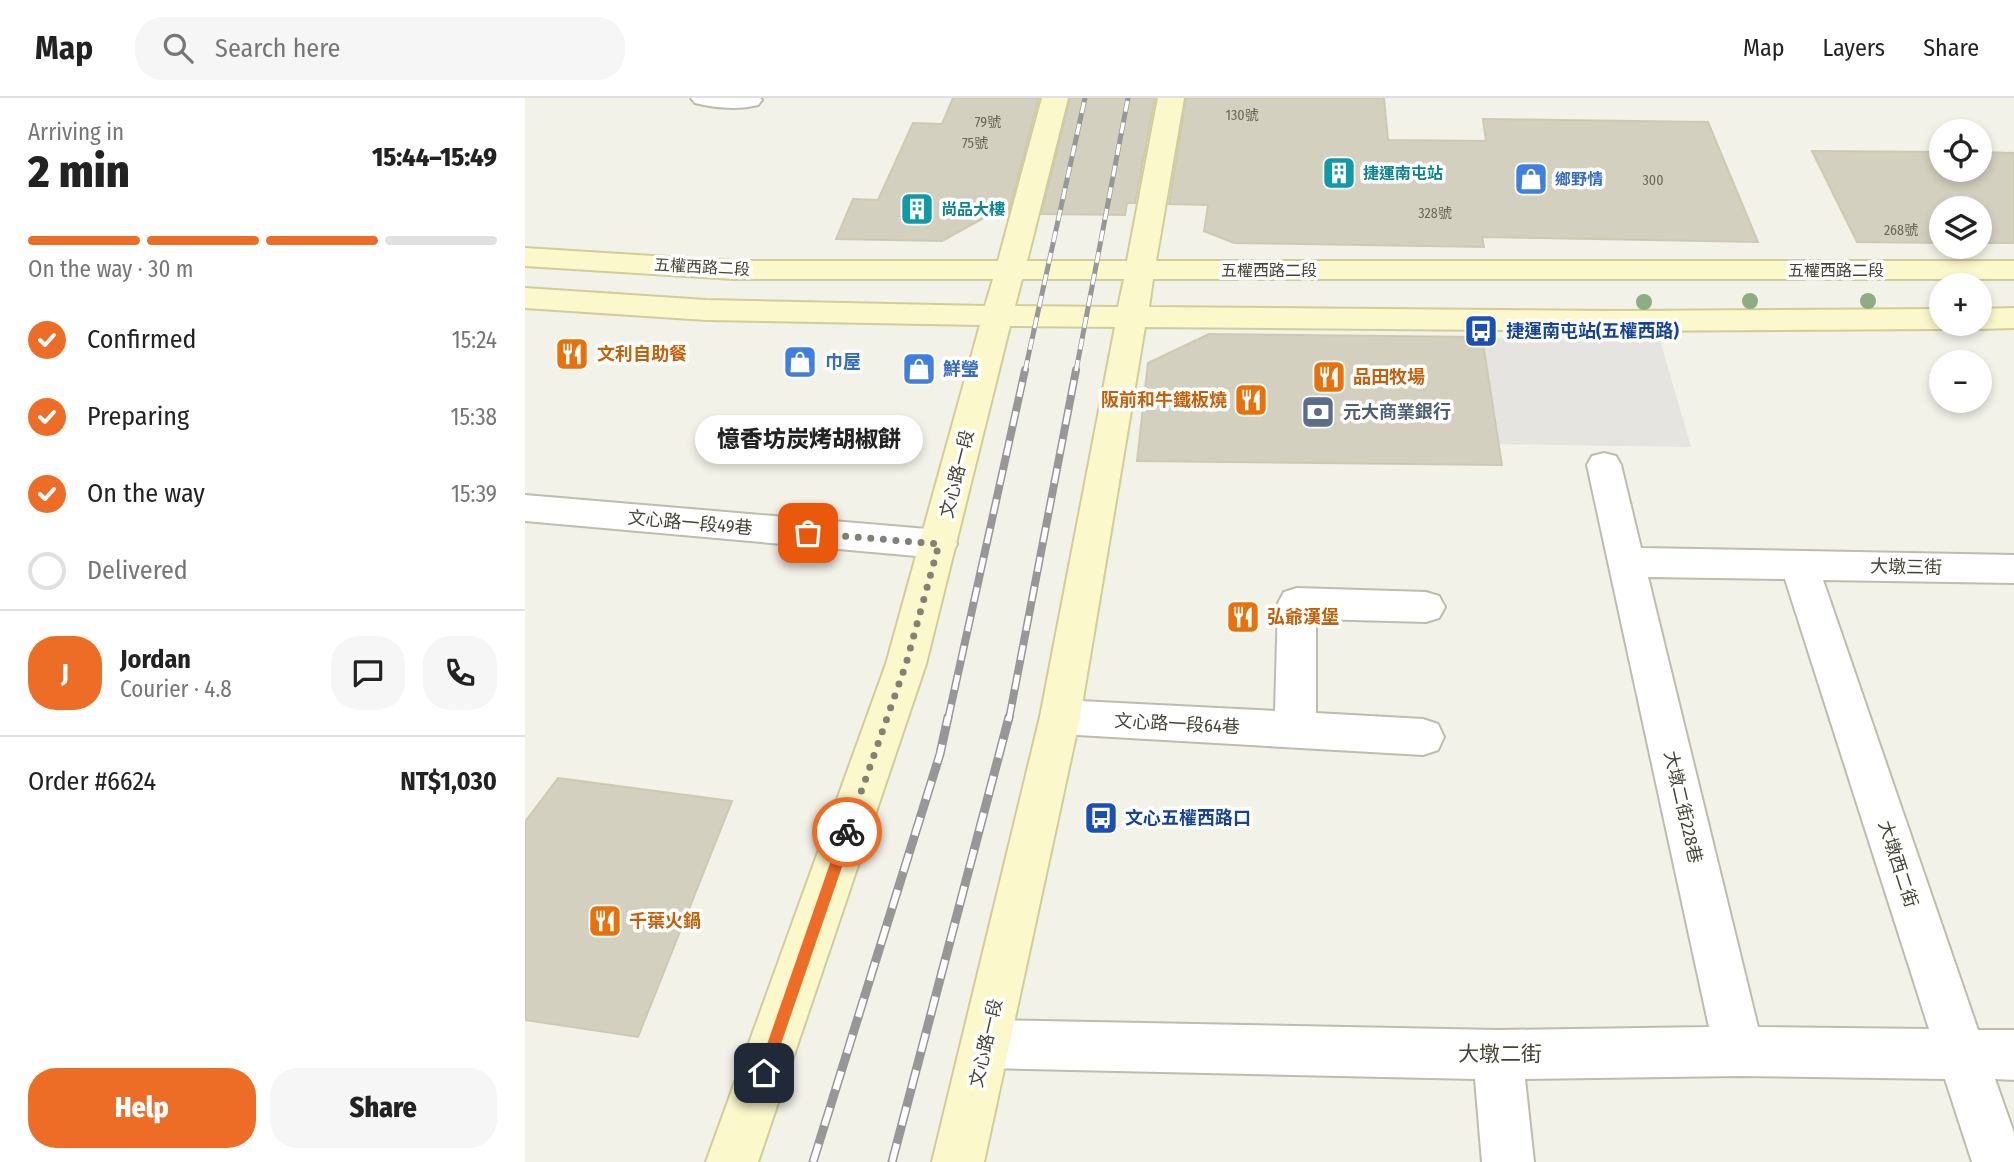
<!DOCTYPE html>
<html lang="en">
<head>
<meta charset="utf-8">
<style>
  :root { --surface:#fff; --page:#f6f6f6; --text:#222; --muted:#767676; --line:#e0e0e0; --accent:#ed6d26 }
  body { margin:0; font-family:"Fira Sans Condensed","Noto Sans TC",sans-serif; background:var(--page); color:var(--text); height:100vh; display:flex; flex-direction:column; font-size:26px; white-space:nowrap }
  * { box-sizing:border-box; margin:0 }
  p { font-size:23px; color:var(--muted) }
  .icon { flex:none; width:38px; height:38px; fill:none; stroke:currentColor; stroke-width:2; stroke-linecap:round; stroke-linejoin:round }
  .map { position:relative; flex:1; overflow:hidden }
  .drawer { display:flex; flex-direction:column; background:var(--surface); width:525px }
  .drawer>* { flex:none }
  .buttons { position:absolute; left:1404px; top:21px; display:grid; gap:14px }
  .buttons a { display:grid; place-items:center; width:63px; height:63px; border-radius:50%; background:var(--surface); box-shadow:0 4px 10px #0003; font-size:35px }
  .pin { position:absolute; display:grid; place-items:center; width:60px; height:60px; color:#fff; margin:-30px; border-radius:14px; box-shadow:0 4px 10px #0006 }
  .courier { position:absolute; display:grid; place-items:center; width:70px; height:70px; margin:-35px; border:5px solid #ed6d26; border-radius:50%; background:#fff; color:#222; box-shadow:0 2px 9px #0007 }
  .bubble { position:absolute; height:49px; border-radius:24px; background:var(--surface); box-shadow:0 4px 10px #0003; font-size:23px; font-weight:800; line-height:49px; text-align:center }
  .head em { font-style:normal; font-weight:800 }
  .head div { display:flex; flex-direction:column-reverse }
  .head { display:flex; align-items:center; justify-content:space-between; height:119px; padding:0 28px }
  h1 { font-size:46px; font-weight:800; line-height:52px }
  .bar { display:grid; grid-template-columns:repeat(4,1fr); gap:10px 7px; align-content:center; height:84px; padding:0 28px }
  .bar i { height:9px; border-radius:5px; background:var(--line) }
  .bar .selected { background:var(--accent) }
  .bar p { grid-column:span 4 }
  .line { display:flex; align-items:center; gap:18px; padding:0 28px; border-top:2px solid var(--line) }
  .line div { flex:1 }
  .round { display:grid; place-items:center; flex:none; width:74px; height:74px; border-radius:28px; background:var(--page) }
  ol { padding:0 28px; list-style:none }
  li { display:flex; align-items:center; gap:21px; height:77px }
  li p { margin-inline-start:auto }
  li .icon { padding:7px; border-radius:50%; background:var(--accent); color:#fff; stroke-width:4 }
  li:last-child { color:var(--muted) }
  li i { width:38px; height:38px; border:4px solid var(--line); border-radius:50% }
  .cta { display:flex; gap:14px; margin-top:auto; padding:14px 28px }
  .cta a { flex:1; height:80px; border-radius:28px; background:var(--accent); color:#fff; font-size:28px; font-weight:800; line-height:80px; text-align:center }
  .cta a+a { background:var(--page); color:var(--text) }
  header { display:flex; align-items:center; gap:42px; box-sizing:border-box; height:98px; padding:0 35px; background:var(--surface); border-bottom:2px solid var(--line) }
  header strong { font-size:33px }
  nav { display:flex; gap:38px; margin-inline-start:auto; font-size:24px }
  .search { width:490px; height:63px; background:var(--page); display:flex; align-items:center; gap:18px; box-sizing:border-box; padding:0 24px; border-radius:28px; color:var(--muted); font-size:26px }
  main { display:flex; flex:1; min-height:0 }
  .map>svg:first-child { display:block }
  .parking { fill:#e5e4e0 }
  .building { fill:#d4d0bf; stroke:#cfc9b2; stroke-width:2 }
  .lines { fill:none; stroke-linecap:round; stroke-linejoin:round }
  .street-casing { stroke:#bebcac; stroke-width:4 }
  .secondary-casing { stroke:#d0cd9b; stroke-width:4 }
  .street { fill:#fff; fill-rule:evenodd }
  .secondary { fill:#fbf9cb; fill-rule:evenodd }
  .rail-far2-casing { stroke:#979797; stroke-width:5 }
  .rail-far1-casing { stroke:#979797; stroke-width:8 }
  .rail-casing { stroke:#979797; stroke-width:9 }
  .rail-far2 { stroke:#fff; stroke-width:3.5; stroke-dasharray:11; stroke-linecap:butt }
  .rail-far1 { stroke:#fff; stroke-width:5; stroke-dasharray:15; stroke-linecap:butt }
  .rail { stroke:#fff; stroke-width:6; stroke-dasharray:19; stroke-linecap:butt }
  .tree { fill:#8dad82 }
  .route { fill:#ed6d26 }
  .done { stroke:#838175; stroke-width:7; stroke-dasharray:0 12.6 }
  .labels { text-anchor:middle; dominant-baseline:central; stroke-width:7; stroke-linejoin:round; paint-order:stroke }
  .number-label { font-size:14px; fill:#6a6759 }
  .far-culture-label { font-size:16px; font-weight:bold; fill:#0d838f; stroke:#fff; text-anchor:start }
  .far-shop-label { font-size:16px; font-weight:bold; fill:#366cbe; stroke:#fff; text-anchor:start }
  .far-street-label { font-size:16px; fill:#464437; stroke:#fff }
  .transit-label { font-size:18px; font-weight:bold; fill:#164399; stroke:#fff; text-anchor:start }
  .food-label { font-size:18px; font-weight:bold; fill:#c56008; stroke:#fff; text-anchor:start }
  .shop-label { font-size:18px; font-weight:bold; fill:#366cbe; stroke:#fff; text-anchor:start }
  .service-label { font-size:18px; font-weight:bold; fill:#4e5e75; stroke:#fff; text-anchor:start }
  .street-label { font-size:18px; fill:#464437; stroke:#fff }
  .near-street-label { font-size:21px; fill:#464437; stroke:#fff }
</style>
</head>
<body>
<header>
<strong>Map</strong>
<div class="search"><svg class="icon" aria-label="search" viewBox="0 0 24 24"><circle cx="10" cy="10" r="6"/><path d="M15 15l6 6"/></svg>Search here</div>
<nav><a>Map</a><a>Layers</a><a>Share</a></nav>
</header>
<main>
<section class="drawer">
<div class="head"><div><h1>2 min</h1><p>Arriving in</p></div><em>15:44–15:49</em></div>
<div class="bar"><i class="selected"></i><i class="selected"></i><i class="selected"></i><i></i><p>On the way · 30 m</p></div>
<ol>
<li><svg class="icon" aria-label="check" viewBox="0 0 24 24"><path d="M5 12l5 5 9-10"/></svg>Confirmed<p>15:24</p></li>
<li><svg class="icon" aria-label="check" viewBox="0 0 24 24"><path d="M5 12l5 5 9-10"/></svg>Preparing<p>15:38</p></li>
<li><svg class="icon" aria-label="check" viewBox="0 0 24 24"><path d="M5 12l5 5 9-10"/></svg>On the way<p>15:39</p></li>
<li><i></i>Delivered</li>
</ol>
<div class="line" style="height:126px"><b class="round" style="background:var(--accent);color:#fff">J</b><div><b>Jordan</b><p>Courier · 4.8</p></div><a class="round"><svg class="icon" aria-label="chat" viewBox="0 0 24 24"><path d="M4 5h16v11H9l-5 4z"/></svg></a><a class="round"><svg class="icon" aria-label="phone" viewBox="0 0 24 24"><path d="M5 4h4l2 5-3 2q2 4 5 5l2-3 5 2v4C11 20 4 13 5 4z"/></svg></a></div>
<div class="line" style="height:91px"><div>Order #6624</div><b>NT$1,030</b></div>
<div class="cta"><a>Help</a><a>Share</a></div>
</section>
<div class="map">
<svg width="1489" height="1064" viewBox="0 0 1489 1064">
  <rect width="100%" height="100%" fill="#f3f2e9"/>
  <!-- parking -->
  <path class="parking" d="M957 240 1135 242 1166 349 973 346Z"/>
  <!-- building -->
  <g class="building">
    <path d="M428 0H514L483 116H466L417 143 311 141 328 101 353 102 388 25 417 26Z"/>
    <path d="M545 0H630L610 105H602L600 117 516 116Z"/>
    <path d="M661 0H859L863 42 961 43 958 21 1183 24 1233 144 957 139 959 149 709 145 679 133 683 107 644 106Z"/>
    <path d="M1287 53 1416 54V72H1454V54L1489 55V145H1454V110H1416V145L1332 144Z"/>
    <path d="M684 236 957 239 977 367 612 363 623 265Z"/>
    <path d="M33 680 207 703 113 939 0 922V724Z"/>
  </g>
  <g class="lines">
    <defs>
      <g id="street">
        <path d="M166 0H235L237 2 233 7C214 12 189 10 170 5Z"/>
        <path d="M1079 355 1091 358 1096 367 1116 450 1489 457V485L1298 482 1453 932H1489V982L1470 981 1489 1035V1064H1447L1420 981 1214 978 1000 981 1009 1064H957L950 981 461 970 444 963 437 946 444 929 461 922 973 932 1184 929 1062 367 1067 358ZM1123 479 1260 481 1404 931 1233 929Z"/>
        <path d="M0 397 414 432 427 436 432 446 427 456 414 460 0 423Z"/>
        <path d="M772 490 901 494 914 498 920 509 914 520 901 524 791 521V615L898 621 913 626 919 639 913 652 898 657 535 636 521 631 515 619 521 607 535 602 750 613 753 505 759 494Z"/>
      </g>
      <g id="secondary">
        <path d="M517 0H543L502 163H602L633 0H659L631 163H1489V181H628L624 209 1090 213 1416 211V226H1428L1416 231 1090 233 620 229 555 619 459 1064H407L515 619 590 229 485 228 401 566 233 1064H181L361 566 455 227 181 222 0 210V190L181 202 460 208 468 181H208L0 168V150L208 163H473ZM497 181H599L593 209 490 208Z"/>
        <path d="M1489 210V230L1454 231 1442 226H1454V211Z"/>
      </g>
    </defs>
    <!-- street casing -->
    <use href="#street" class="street-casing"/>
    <!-- secondary casing -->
    <use href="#secondary" class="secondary-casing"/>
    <!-- street -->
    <use href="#street" class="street"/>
    <!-- secondary -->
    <use href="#secondary" class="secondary"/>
    <defs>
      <g id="rail-far2">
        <path d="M500 273 560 0"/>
        <path d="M551 273 603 0"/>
      </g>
      <g id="rail-far1">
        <path d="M423 621 500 272"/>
        <path d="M484 621 551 272"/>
      </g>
      <g id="rail">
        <path d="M288 1064 415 656 423 619"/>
        <path d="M367 1064 484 619"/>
      </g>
    </defs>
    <!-- rail-far2 casing -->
    <use href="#rail-far2" class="rail-far2-casing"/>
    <!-- rail-far1 casing -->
    <use href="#rail-far1" class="rail-far1-casing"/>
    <!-- rail casing -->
    <use href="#rail" class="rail-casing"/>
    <!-- rail-far2 -->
    <use href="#rail-far2" class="rail-far2"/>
    <!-- rail-far1 -->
    <use href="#rail-far1" class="rail-far1"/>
    <!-- rail -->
    <use href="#rail" class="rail"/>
  </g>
  <!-- trees -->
  <g class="tree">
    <circle cx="1225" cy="203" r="8"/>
    <circle cx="1343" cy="203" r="8"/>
    <circle cx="1119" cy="204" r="8"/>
  </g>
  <!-- route -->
  <path class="route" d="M322 728 329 734 246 975 244 980 239 982 234 980 232 975 316 734Z"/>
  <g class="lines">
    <!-- done -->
    <path class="done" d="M283 435 414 446 381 566 322 734"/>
  </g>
  <!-- icons -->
  <defs>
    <symbol id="building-square" viewBox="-11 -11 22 22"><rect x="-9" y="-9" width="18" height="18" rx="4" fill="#0f9aa8" stroke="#fff"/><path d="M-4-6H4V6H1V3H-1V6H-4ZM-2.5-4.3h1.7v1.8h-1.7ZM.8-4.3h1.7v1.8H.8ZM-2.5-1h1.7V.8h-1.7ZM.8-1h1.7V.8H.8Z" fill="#fff"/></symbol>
    <symbol id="shop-square" viewBox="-11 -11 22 22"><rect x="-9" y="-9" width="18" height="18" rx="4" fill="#3f7fe0" stroke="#fff"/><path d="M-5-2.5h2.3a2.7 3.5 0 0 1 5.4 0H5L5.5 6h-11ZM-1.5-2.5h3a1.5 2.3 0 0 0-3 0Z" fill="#fff"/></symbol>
    <symbol id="bus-square" viewBox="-11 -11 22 22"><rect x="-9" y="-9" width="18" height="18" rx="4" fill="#1a4fb4" stroke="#fff"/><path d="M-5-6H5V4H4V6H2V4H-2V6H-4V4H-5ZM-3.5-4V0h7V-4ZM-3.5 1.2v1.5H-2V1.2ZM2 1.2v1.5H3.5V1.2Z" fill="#fff"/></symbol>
    <symbol id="restaurant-square" viewBox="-11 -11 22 22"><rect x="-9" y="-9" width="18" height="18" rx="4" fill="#e8710a" stroke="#fff"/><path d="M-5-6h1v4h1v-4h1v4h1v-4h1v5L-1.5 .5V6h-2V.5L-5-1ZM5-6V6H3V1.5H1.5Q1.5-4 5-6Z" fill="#fff"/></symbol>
    <symbol id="bank-square" viewBox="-11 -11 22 22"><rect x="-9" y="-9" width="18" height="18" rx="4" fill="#5c6f8a" stroke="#fff"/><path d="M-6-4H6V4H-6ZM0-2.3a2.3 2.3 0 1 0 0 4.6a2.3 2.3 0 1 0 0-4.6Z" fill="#fff"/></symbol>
  </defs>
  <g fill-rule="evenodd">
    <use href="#building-square" x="795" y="56" width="38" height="38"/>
    <use href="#shop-square" x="987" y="62" width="38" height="38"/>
    <use href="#building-square" x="373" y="92" width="38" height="38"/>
    <use href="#bus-square" x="937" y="214" width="38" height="38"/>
    <use href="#restaurant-square" x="28" y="237" width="38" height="38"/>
    <use href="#shop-square" x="256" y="245" width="38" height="38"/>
    <use href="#shop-square" x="375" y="252" width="38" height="38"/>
    <use href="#restaurant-square" x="785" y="260" width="38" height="38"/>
    <use href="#restaurant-square" x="707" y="283" width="38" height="38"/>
    <use href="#bank-square" x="774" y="295" width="38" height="38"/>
    <use href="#restaurant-square" x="699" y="500" width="38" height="38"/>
    <use href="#bus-square" x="557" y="701" width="38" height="38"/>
    <use href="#restaurant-square" x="61" y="804" width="38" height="38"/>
  </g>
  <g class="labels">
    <!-- number labels -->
    <g class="number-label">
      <text x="717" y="17">130號</text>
      <text x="463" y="24">79號</text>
      <text x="450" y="45">75號</text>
      <text x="1128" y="82">300</text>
      <text x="910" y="115">328號</text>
      <text x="1376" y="132">268號</text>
    </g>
    <!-- far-culture labels -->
    <g class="far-culture-label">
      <text x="838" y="75">捷運南屯站</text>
      <text x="416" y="111">尚品大樓</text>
    </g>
    <!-- far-shop labels -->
    <g class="far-shop-label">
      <text x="1030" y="81">鄉野情</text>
    </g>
    <!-- far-street labels -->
    <g class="far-street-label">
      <text transform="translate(177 169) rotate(3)">五權西路二段</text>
      <text x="744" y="172">五權西路二段</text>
      <text x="1311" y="172">五權西路二段</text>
    </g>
    <!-- transit labels -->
    <g class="transit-label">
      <text x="981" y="233">捷運南屯站(五權西路)</text>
      <text x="600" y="720">文心五權西路口</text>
    </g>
    <!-- food labels -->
    <g class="food-label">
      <text x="72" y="256">文利自助餐</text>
      <text x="828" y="279">品田牧場</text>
      <text x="702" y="302" text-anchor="end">阪前和牛鐵板燒</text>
      <text x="742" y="519">弘爺漢堡</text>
      <text x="104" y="823">千葉火鍋</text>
    </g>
    <!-- shop labels -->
    <g class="shop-label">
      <text x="300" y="264">巾屋</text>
      <text x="418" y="271">鮮瑩</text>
    </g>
    <!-- service labels -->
    <g class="service-label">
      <text x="818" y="314">元大商業銀行</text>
    </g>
    <!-- street labels -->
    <g class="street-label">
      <text transform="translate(432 376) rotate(-76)">文心路一段</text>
      <text transform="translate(165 425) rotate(5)">文心路一段49巷</text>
      <text transform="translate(1381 469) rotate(1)">大墩三街</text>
      <text transform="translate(652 626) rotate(3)">文心路一段64巷</text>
      <text transform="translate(1158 709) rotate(77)">大墩二街228巷</text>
      <text transform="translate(1373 766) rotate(72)">大墩西二街</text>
      <text transform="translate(461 945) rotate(-77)">文心路一段</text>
    </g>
    <!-- near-street labels -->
    <g class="near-street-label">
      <text x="975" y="956">大墩二街</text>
    </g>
  </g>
</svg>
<div class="buttons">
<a><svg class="icon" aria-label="locate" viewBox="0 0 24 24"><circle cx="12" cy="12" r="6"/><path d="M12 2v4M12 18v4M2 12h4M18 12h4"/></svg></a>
<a><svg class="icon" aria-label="layers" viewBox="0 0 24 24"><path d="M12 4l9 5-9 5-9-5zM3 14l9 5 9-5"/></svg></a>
<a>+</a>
<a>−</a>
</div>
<div class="pin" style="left:283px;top:435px;background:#ea580c"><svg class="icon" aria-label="bag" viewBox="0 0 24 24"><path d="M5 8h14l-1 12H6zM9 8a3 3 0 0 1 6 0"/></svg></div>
<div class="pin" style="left:239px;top:975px;background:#1f2937"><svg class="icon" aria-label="home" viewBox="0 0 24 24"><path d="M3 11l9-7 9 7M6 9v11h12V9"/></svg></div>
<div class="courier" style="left:322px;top:734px"><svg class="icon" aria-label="bike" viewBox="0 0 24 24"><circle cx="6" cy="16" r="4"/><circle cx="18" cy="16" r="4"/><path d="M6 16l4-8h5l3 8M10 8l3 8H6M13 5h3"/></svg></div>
<div class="bubble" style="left:170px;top:317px;width:228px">憶香坊炭烤胡椒餅</div>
</div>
</main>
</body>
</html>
